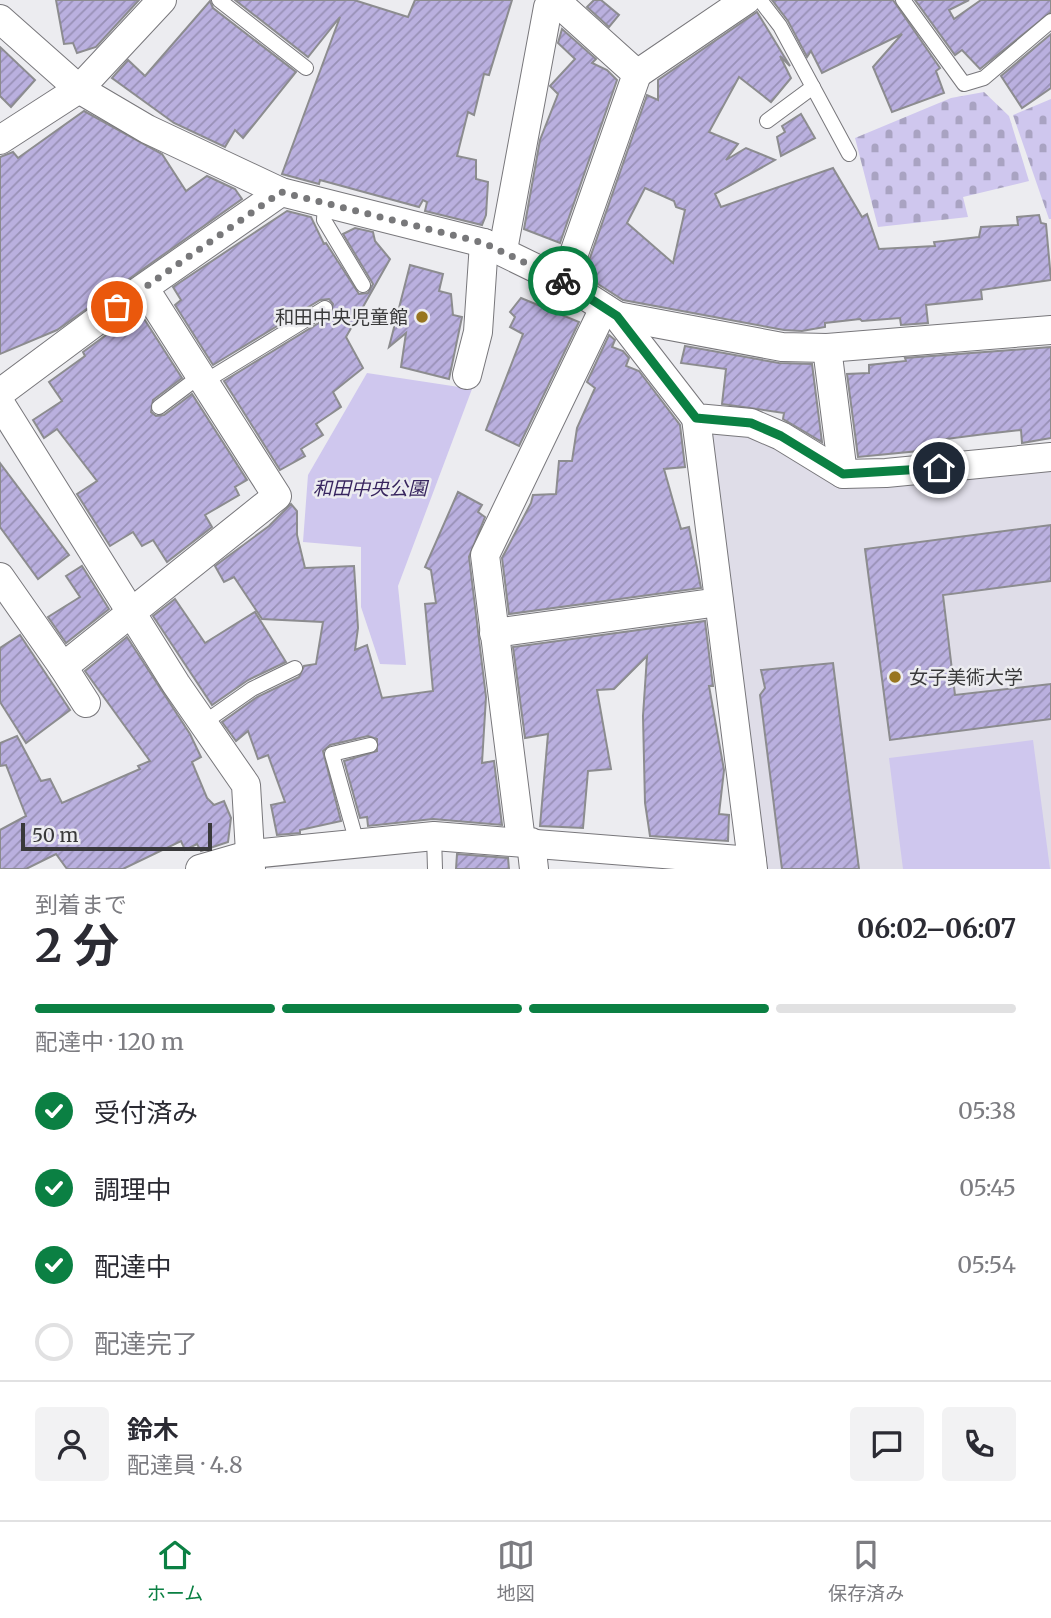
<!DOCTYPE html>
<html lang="ja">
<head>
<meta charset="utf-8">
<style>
  :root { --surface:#fff; --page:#f2f2f3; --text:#2b2b33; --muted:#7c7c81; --line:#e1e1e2; --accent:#0b8043 }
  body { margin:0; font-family:Merriweather,"Noto Sans JP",serif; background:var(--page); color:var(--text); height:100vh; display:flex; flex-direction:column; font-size:26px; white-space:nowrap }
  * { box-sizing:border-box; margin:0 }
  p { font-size:23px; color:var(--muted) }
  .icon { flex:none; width:38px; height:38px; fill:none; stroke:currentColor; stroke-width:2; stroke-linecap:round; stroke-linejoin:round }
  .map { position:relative; height:869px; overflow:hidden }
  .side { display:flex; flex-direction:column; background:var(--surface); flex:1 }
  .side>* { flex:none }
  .scale { position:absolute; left:21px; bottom:18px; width:191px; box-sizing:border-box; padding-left:7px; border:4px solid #39393a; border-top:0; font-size:19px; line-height:24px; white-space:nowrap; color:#39393a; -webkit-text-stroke:5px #ececf0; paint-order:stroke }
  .pin { position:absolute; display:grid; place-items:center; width:60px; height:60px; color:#fff; margin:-30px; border:4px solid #fff; border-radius:50%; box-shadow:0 2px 7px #0007 }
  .courier { position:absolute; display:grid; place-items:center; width:70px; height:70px; margin:-35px; border:5px solid #0b8043; border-radius:50%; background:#fff; color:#222; box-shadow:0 2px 9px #0007 }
  .summary em { font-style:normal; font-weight:700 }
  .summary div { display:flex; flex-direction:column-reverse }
  .summary { display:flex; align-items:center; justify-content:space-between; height:119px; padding:0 35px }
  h1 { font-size:46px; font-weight:700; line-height:52px }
  .bar { display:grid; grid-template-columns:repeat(4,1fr); gap:10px 7px; align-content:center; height:84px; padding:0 35px }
  .bar i { height:9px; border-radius:5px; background:var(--line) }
  .bar .selected { background:var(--accent) }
  .bar p { grid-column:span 4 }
  .line { display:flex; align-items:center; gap:18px; padding:0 35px; border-top:2px solid var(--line) }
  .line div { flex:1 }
  .round { display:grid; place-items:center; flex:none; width:74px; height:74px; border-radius:7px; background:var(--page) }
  ol { padding:0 35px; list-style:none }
  li { display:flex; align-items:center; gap:21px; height:77px }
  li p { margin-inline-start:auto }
  li .icon { padding:7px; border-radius:50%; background:var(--accent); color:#fff; stroke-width:4 }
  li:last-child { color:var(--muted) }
  li i { width:38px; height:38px; border:4px solid var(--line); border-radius:50% }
  .tabs { display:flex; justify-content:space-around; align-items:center; height:98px; border-top:2px solid var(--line); background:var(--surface); font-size:19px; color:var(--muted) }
  .tabs a { display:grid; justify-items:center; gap:4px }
  .tabs .selected { color:var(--accent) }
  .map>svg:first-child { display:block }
  .built { fill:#dfdde8 }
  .cemetery { fill:url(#cemetery-stones) }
  .green { fill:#cfc7ee }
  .building { fill:url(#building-hatch); stroke:#8c8c8f; stroke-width:2; fill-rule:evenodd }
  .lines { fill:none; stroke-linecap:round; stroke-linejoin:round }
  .lane-casing { stroke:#78777b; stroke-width:16 }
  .street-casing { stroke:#78777b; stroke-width:30 }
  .lane { stroke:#fff; stroke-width:14 }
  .street { stroke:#fff; stroke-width:28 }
  .done { stroke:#78787a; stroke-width:7; stroke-dasharray:0 12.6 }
  .route { stroke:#0b8043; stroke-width:9 }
  .poi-dot { fill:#98751f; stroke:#ececf0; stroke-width:2.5 }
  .labels { text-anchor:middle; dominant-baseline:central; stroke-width:5; stroke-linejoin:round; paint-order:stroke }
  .poi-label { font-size:19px; fill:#39393a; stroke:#ececf0; text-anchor:end }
  .park-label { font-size:19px; font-style:italic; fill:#38255f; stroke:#ececf0 }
</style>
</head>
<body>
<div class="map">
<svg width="1051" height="869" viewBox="0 0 1051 869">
  <defs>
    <pattern id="cemetery-stones" width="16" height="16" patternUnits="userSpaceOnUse" patternTransform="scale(1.75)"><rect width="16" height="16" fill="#cfc7ee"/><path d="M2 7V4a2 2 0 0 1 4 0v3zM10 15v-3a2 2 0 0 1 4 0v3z" fill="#a9a3c2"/></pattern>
    <pattern id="building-hatch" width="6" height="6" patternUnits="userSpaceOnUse" patternTransform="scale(1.75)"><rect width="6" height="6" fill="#bab0df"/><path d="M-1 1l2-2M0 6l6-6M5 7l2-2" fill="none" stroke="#9890b6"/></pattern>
  </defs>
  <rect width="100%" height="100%" fill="#ececf0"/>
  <!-- built -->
  <path class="built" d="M729 433 767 440 804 464 1051 466V869H762L711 434Z"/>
  <!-- cemetery -->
  <g class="cemetery">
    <path d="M984 92 1009 116 1029 181 963 197 968 217 878 227 855 138 951 98Z"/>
    <path d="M1051 99V219H1049L1013 115Z"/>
  </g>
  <!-- green -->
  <g class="green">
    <path d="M367 373 472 389 398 586 406 665 380 664 361 607V547L303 542 308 475Z"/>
    <path d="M1033 740 1050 869H903L889 758Z"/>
  </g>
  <!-- building -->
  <g class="building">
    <path d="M56 0H139L96 47 77 53 73 43 64 44Z"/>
    <path d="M235 0H354L408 17 415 0H512L489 75 484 74 474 115 468 112 457 156 476 160V179L488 182 486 215 482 225 425 211 427 202 423 200 419 207 320 180 319 184 282 174 340 17 308 57Z"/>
    <path d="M594 0H601L619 15 609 27 587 7Z"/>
    <path d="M772 0H893L940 68 936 71 944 93 892 112 873 67 902 34 822 73 811 51 807 57 788 21Z"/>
    <path d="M915 0H969L949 10 954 19 981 0H1051V12L980 69 962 50 955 55Z"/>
    <path d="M210 1 213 8 296 72 243 138 235 130 225 147 174 123 112 78 128 60 145 76Z"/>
    <path d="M757 12 790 66 780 56 791 78 771 102 739 77 709 132 738 144 726 160 746 148 775 160 715 194 721 207 833 168 862 217 867 214 879 249 935 246 934 242 979 237 981 227 1018 225 1017 217 1039 215 1041 223 1046 224 1051 280 981 290 982 299 926 305 928 323 901 325 900 318 862 321 860 319 825 323V327L802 331 784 330 623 300 584 275 647 95 658 100V80ZM645 188 674 201 676 207 685 210 673 263 627 223Z"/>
    <path d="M562 29 596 59 592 63 607 70 617 80 560 243 524 229 540 140 558 94 550 86 575 59 558 43Z"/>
    <path d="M1051 34V88L1022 108 1001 76Z"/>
    <path d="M0 47 35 80 11 107 0 96Z"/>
    <path d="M84 111 162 154 186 191 207 176 235 189 242 199 57 330 0 354V157L13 152 18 158Z"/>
    <path d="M801 114 815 138 781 156 777 137 785 132 782 126Z"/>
    <path d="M287 211 311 217 324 244 326 243 359 294 368 293 373 284 343 234 355 228 373 232 375 241 390 259 346 337 363 368 333 392 341 407 316 424 323 435 301 449 305 456 280 470 224 381 330 316 333 304 329 299 320 300 213 365 175 305 181 300 173 287Z"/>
    <path d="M410 265 443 274 439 291 451 294 453 315 462 317 449 379 401 367 406 333 389 347Z"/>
    <path d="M521 298 579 322 519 446 486 430 523 334 510 327 515 317 510 312Z"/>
    <path d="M139 311 182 378 153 400 151 412 156 416 164 415 192 394 247 480 235 487 239 495 205 515 212 527 167 562 153 540 142 546 133 532 110 546 77 494 97 481 57 429 44 438 33 420 62 401 49 382 85 356 83 352Z"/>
    <path d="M609 335 615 340 612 347 623 351 629 358 626 366 639 371 680 425 685 467 664 469 681 529 689 527 701 588 509 614 502 558 531 503 533 495 556 494 559 461H572L577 428 595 388 587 382Z"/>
    <path d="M685 346 779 363 812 364 822 442 783 419 784 413 722 404 726 369 681 363Z"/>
    <path d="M1051 347V438L1022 443 1021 430 985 434 938 440 939 449 858 457 847 374 869 373V365L906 361 905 358Z"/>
    <path d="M0 463 69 555 38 579 0 527Z"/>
    <path d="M458 492 482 505 478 512 485 517 469 557 486 697 482 763 494 761 502 825 433 819 368 826 367 817 360 818 344 761 377 751V739L368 736 330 745 323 751 341 821 300 830V833L277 835 271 805 285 802 268 755 258 759 248 731 236 741 222 722 257 697 299 677 304 666 316 664 323 622 262 619 234 577 224 582 215 566 269 526 291 504 297 511V535L305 568 354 566 358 628 355 650 367 645 382 698 433 691 425 604 436 603 431 570 425 567Z"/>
    <path d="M1051 525V581L943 595 955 695 1051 684V719L890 740 865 549Z"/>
    <path d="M82 566 109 609 66 643 48 617 80 597 66 576Z"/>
    <path d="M175 599 205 643 255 612 286 662 248 680 212 705 153 616Z"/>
    <path d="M705 621 713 686H709L724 770 719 814 729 815 728 841 650 836 645 803 643 716 647 656 614 689 597 690 611 769 588 771 583 828 540 826 548 734 525 738 513 647Z"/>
    <path d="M20 635 70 710 26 743 0 702V648Z"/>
    <path d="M127 637 190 734 201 757 192 762 207 798 214 805 224 801 231 818 228 842 201 851 197 844 185 850 181 841 123 869H67L56 854 26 869H0V830L26 816 6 765 0 766V743L17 736 41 781 50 779 62 803 140 769 138 766 150 761 85 671Z"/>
    <path d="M833 663 859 869H782L760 695 765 688 761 670Z"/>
    <path d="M457 854 508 858 509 869H456Z"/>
  </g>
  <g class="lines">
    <defs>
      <g id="lane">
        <path d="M219 0 306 68"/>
        <path d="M760 0 780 26 849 154"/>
        <path d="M903 0 964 84 984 78 1051 21"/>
        <path d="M767 121 813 87"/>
        <path d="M325 204 324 220 363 285"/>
        <path d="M204 382 325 308"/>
        <path d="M159 407 200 376"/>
        <path d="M202 724 252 689 295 668"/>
        <path d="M434 836 435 869"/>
        <path d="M357 843 332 754 370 745"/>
      </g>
      <g id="street">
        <path d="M556 1 637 74 564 282"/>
        <path d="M0 19 79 89 147 129 281 192 484 243 564 282 617 316 696 418 751 423 781 436 843 474 886 473 1051 457"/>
        <path d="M637 74 746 0"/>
        <path d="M0 140 79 89 162 0"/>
        <path d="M503 250 548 7 557 0"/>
        <path d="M617 316 782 347 827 348 1051 330"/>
        <path d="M827 348 843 474"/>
        <path d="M467 375 478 332 484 243"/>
        <path d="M0 393 102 317 281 192"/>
        <path d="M0 403 176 684 246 785 251 869"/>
        <path d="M696 418 753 869"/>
        <path d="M0 577 63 667 277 496 145 289"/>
        <path d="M494 633 719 602"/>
        <path d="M63 667 86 703"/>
        <path d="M521 841 485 555 604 308"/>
        <path d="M531 842 534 869"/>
        <path d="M200 869 252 854 434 836 752 861"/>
      </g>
    </defs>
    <!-- lane casing -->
    <use href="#lane" class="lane-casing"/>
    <!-- street casing -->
    <use href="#street" class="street-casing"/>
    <!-- lane -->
    <use href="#lane" class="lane"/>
    <!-- street -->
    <use href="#street" class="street"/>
  </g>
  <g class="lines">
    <!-- done -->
    <path class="done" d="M117 307 281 192 484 243 563 281"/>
    <!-- route -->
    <path class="route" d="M563 281 617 316 696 418 751 423 781 436 843 474 939 468"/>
  </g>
  <!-- markers -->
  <g class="poi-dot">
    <circle cx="422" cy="317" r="7"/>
    <circle cx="895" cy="677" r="7"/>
  </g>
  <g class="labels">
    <!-- poi labels -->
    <g class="poi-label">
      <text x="408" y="317">和田中央児童館</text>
      <text x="909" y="677" text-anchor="start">女子美術大学</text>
    </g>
    <!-- park labels -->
    <g class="park-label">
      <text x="370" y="488">和田中央公園</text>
    </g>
  </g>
</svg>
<div class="scale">50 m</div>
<div class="pin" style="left:117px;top:307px;background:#ea580c"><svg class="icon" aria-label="bag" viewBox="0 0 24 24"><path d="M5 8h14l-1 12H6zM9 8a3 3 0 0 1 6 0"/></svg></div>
<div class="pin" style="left:939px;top:468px;background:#1f2937"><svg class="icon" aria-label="home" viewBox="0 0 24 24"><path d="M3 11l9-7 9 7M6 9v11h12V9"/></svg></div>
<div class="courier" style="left:563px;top:281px"><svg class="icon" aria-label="bike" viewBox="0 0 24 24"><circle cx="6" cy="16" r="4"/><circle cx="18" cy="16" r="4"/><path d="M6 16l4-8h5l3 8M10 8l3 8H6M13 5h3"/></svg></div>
</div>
<section class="side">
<div class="summary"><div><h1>2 分</h1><p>到着まで</p></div><em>06:02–06:07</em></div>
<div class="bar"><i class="selected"></i><i class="selected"></i><i class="selected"></i><i></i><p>配達中 · 120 m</p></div>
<ol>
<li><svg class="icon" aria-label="check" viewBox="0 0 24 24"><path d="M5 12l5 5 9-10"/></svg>受付済み<p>05:38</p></li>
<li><svg class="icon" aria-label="check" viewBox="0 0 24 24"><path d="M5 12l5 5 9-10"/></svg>調理中<p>05:45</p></li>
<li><svg class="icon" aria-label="check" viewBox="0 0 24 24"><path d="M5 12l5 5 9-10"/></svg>配達中<p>05:54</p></li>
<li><i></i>配達完了</li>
</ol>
<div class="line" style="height:126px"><a class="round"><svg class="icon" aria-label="person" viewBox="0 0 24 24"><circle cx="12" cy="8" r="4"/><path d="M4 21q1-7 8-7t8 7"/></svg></a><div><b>鈴木</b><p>配達員 · 4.8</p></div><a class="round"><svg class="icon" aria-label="chat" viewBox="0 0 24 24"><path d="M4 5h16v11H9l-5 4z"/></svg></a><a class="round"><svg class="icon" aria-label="phone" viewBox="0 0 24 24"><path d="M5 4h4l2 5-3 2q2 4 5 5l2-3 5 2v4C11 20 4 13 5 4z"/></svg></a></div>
</section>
<nav class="tabs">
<a class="selected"><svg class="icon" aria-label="home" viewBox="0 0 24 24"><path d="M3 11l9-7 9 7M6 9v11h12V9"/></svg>ホーム</a>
<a><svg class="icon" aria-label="map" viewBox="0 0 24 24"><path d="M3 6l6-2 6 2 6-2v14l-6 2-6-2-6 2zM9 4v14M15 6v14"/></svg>地図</a>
<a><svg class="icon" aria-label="saved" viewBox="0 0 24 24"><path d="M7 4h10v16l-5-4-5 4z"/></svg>保存済み</a>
</nav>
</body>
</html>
